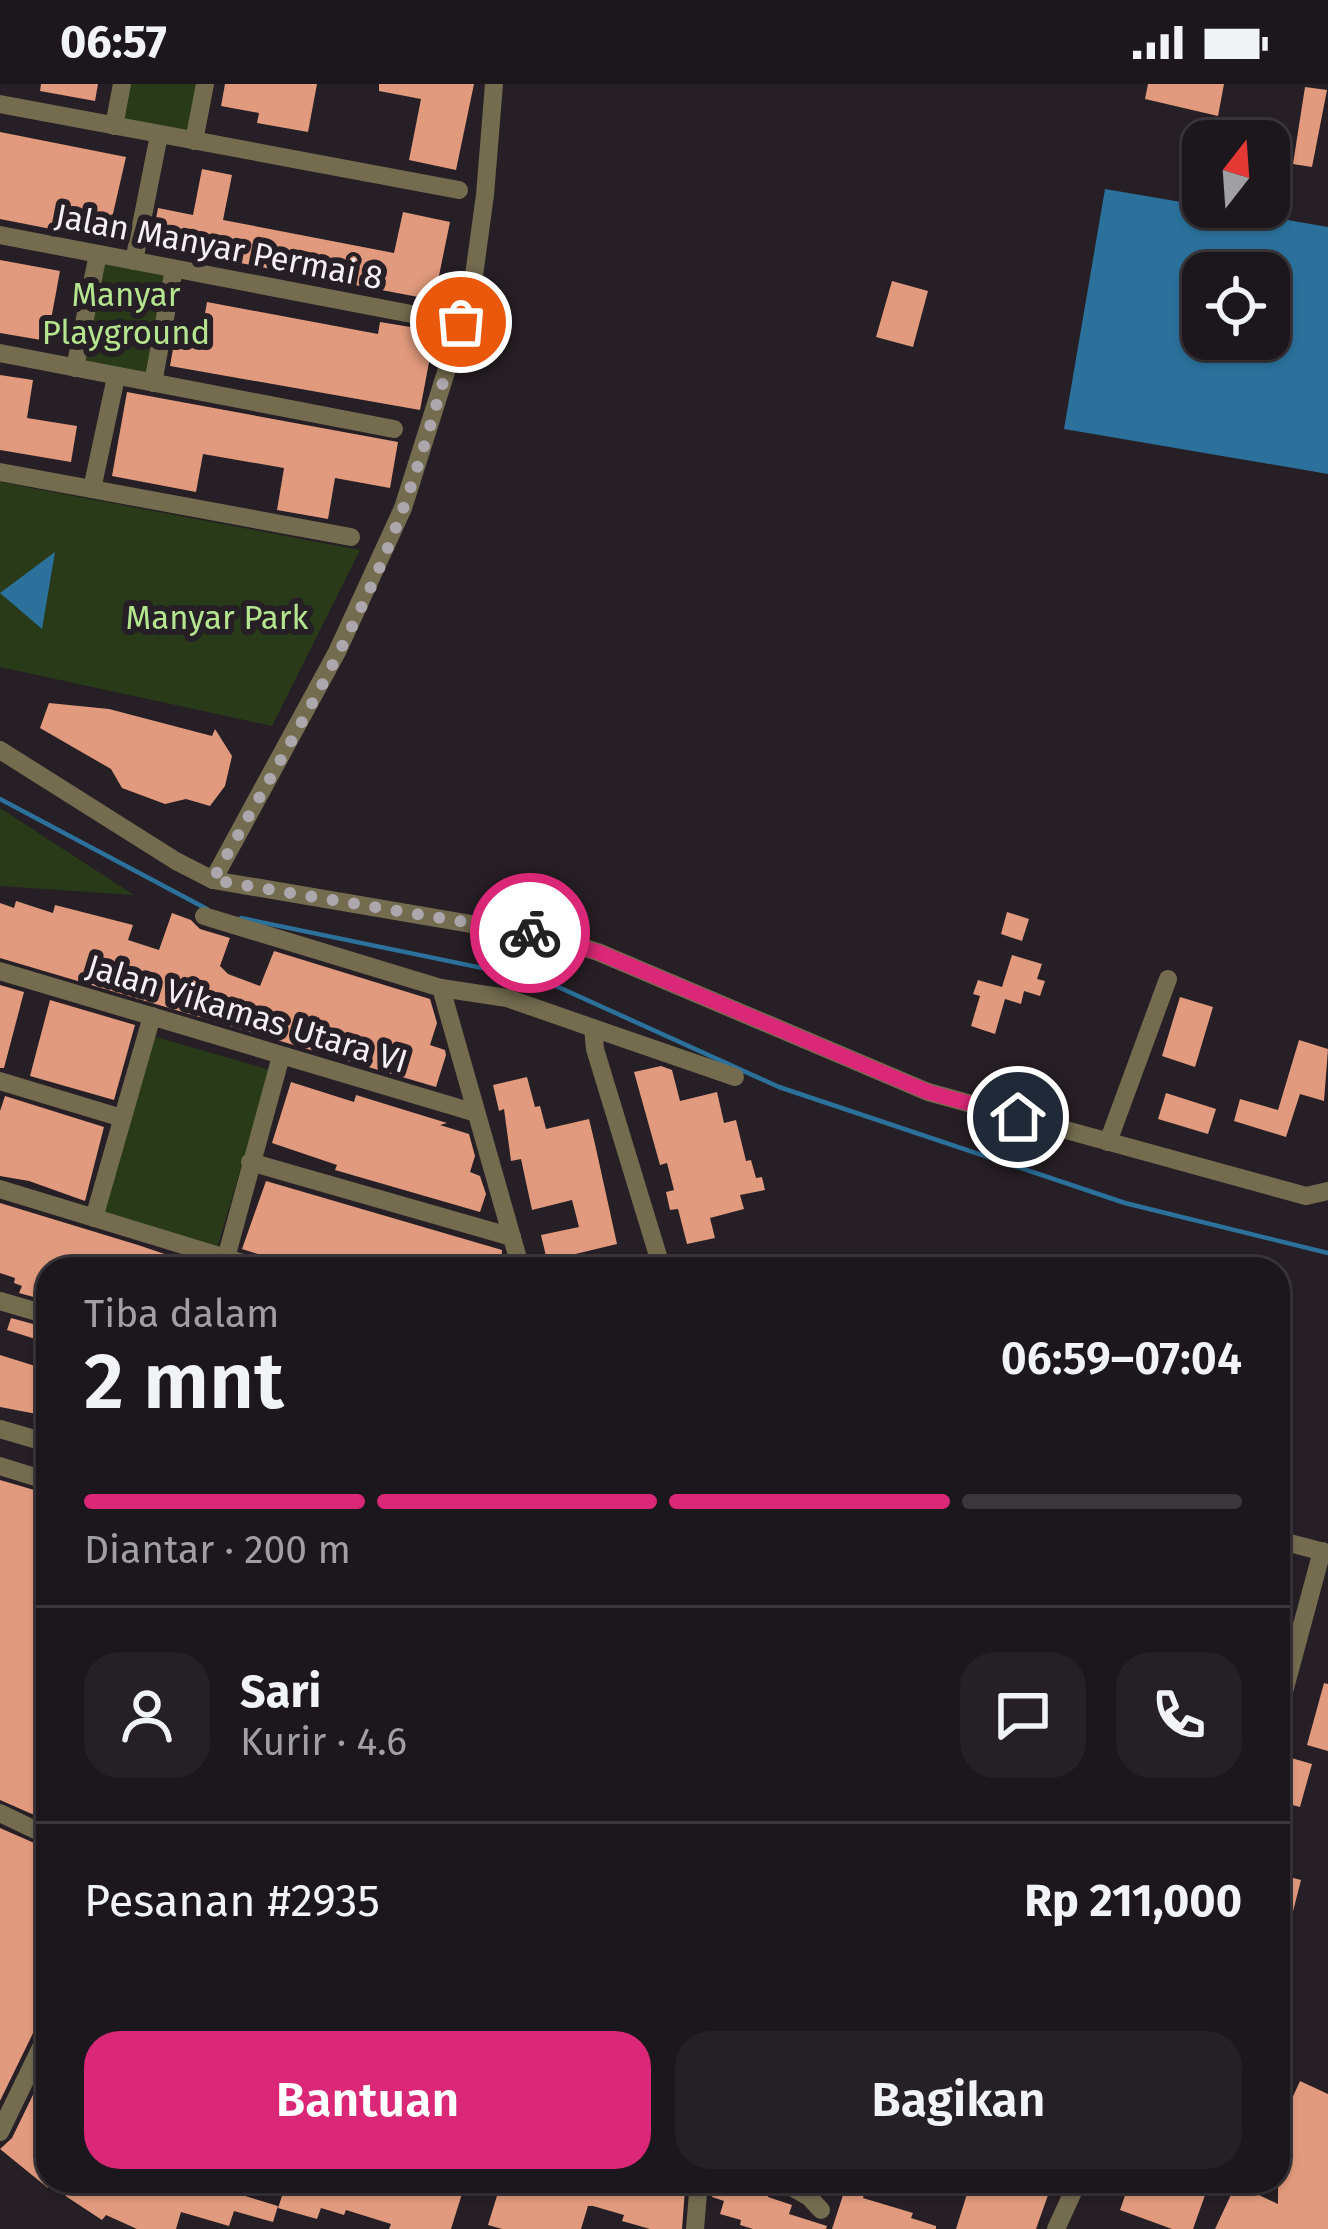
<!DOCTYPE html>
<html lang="id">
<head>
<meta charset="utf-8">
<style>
  :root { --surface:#1c171c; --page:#252025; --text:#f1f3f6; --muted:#a09fa3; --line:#3a363b; --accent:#db2777 }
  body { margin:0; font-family:"Fira Sans",sans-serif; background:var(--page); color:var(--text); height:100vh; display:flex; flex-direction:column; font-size:45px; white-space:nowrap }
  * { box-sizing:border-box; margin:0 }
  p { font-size:39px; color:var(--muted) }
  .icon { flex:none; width:66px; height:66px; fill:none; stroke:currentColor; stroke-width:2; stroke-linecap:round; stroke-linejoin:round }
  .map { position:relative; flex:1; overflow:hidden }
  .side { position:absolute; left:36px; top:1173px; width:1254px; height:936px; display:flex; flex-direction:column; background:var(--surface); border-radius:36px; box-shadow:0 3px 9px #0004,0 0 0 3px var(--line) }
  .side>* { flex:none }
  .needle { width:78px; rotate:17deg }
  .buttons { position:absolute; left:1182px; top:36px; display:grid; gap:24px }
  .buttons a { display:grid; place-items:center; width:108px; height:108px; border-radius:24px; background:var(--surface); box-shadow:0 3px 9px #0004,0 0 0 3px var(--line); font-size:60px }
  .pin { position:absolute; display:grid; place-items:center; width:102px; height:102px; color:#fff; margin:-51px; border:6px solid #fff; border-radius:50%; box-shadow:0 3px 12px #0007 }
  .courier { position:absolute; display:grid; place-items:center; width:120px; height:120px; margin:-60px; border:9px solid #db2777; border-radius:50%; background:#fff; color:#222; box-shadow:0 3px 15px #0007 }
  .head em { font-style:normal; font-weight:600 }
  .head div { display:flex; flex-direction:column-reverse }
  .head { display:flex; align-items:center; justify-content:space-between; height:204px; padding:0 48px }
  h1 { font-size:78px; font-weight:600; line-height:90px }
  .bar { display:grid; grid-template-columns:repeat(4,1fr); gap:18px 12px; align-content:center; height:144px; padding:0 48px }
  .bar i { height:15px; border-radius:9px; background:var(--line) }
  .bar .on { background:var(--accent) }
  .bar p { grid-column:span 4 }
  .line { display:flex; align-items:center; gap:30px; padding:0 48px; border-top:3px solid var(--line) }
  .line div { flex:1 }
  .round { display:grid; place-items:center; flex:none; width:126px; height:126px; border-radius:36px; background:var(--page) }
  .button { display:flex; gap:24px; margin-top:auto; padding:24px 48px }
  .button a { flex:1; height:138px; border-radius:36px; background:var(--accent); color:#fff; font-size:48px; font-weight:600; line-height:138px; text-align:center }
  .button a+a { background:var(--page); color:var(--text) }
  .status { display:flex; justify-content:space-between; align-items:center; height:84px; padding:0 60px; background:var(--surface); direction:ltr }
  .status svg { height:33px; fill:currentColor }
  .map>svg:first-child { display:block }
  .green { fill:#283a18 }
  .water { fill:#2b719b; fill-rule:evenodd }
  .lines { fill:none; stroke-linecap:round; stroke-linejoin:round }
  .stream { stroke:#2b719b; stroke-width:4.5 }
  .building { fill:#e19a7d }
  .street { stroke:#736c4f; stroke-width:18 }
  .done { stroke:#aca7ac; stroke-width:12; stroke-dasharray:0 21.6 }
  .route { stroke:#db2777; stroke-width:15 }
  .labels { text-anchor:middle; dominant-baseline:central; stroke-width:12; stroke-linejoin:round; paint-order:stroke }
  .street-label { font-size:33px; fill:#f4f0f4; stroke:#261f25 }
  .park-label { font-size:33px; fill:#b5e68f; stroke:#261f25 }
</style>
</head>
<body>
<div class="status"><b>06:57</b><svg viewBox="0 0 49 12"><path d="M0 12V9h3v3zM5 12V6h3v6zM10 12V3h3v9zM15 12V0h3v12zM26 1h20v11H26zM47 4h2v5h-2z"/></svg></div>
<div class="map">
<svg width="1328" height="2145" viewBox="0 0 1328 2145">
  <rect width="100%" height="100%" fill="#261f25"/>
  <!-- green -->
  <g class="green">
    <path d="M122 0H205L194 57 114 42Z"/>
    <path d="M101 174 170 188 150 294 85 281Z"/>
    <path d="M0 398 360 466 272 642 0 583Z"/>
    <path d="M0 724 134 811 0 802Z"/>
    <path d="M153 952 270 986 216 1168 100 1134Z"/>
  </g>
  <!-- water -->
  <g class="water">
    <path d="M1105 105 1328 143V390L1064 345ZM1203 189H1269V255H1203Z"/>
    <path d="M55 468 42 545 0 509Z"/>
  </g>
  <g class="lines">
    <!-- stream -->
    <g class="stream">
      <path d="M0 715 207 825"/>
      <path d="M241 834 545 897 779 1003 1125 1119 1328 1169"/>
    </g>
  </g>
  <!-- building -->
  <g class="building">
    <path d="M41 0H98L95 17 40 7Z"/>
    <path d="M225 0H317L308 48 257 39 259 29 221 22Z"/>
    <path d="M379 0H474L456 86 409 76 421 15 379 7Z"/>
    <path d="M1148 0H1224L1218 32 1145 15Z"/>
    <path d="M1305 3 1327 6 1312 83 1293 80Z"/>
    <path d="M0 48 126 73 107 156 0 135Z"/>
    <path d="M202 85 232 91 223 136 394 169 403 128 450 138 434 216 151 162 158 124 193 131Z"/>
    <path d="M0 176 60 187 47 257 0 249Z"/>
    <path d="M892 197 928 207 913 263 876 253Z"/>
    <path d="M207 218 378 250 380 238 435 247 420 326 170 282 176 248 201 252Z"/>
    <path d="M0 291 33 296 27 334 77 342 71 378 0 366Z"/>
    <path d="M127 308 398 358 390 404 335 394 328 435 277 426 284 384 203 370 196 408 112 392Z"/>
    <path d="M49 619 109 625 212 652 215 645 232 672 225 702 210 722 186 715 165 720 122 704 111 685 40 644Z"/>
    <path d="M16 817 53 829 55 821 133 841 128 856 159 866 172 829 191 836 200 845 230 854 220 882 228 890 260 902 274 867 430 915 437 939 430 961 445 966 446 971 436 1003 0 874V819L14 824Z"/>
    <path d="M1007 828 1029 835 1022 857 1001 850Z"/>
    <path d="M1012 871 1042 880 1037 895 1045 897 1040 912 1024 907 1021 920 1005 915 995 950 971 942 980 912 973 910 978 896 1002 903Z"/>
    <path d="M0 901 24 908 4 984H0Z"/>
    <path d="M1180 913 1213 923 1195 983 1162 972Z"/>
    <path d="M50 916 135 941 114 1016 30 992Z"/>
    <path d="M1299 956 1328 965 1324 1017 1300 1010 1286 1053 1234 1037 1240 1015 1278 1026Z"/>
    <path d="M661 982 672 986 680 1017 717 1008 724 1039 736 1036 746 1077 751 1076 756 1094 762 1093 765 1106 740 1111 744 1125 710 1134 715 1154 687 1160 678 1125 670 1126 666 1108 674 1106 667 1079 660 1081 634 988Z"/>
    <path d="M527 993 535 1023 540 1022 546 1045 589 1035 595 1060 617 1160 567 1172 570 1185H549L541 1151 579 1143 572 1116 532 1126 521 1075 511 1077 504 1025 499 1027 493 1001Z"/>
    <path d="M291 998 354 1018 356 1011 447 1039 440 1041 469 1050 475 1072 470 1088 480 1092 486 1110 480 1128 335 1086 337 1081 272 1059Z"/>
    <path d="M1166 1009 1216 1025 1208 1050 1158 1035Z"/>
    <path d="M5 1012 104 1043 85 1117 29 1097 0 1092V1027Z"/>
    <path d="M266 1097 502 1166 501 1185H307L288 1178 287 1183 276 1179 275 1184 267 1173 242 1165Z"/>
    <path d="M0 1119 138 1161 200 1182 199 1185H48V1217L19 1209 22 1202 14 1199 15 1194 0 1189Z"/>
    <path d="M11 1234 48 1244V1259L7 1246Z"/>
    <path d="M0 1271 48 1286V1311L42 1331 0 1323Z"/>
    <path d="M0 1396 48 1410V1737L0 1716Z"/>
    <path d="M1324 1599 1328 1600V1667L1307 1661Z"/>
    <path d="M1281 1671 1312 1680 1300 1723 1278 1717Z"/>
    <path d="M0 1744 48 1765V1936L36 1943 0 2017Z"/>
    <path d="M1278 1790 1301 1796 1283 1867 1278 1866Z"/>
    <path d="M48 1980V2104L0 2065 12 2054Z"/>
    <path d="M1300 1997 1328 2010V2145H1215L1236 2100 1278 2120V2045Z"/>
    <path d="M51 2097H168L184 2104 185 2097H239L235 2109 278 2122 273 2138 234 2127 229 2142 181 2128 176 2145H137L106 2131 102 2136 67 2113Z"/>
    <path d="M287 2097H351L369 2103 371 2097H466L451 2145H389L391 2140 346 2126 344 2131 321 2124 317 2135 278 2124Z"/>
    <path d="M522 2097H546L563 2102 564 2097H659L685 2105 682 2145H650L622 2137 624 2131 593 2122H588L581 2145H502L488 2141 500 2102 519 2107Z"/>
    <path d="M717 2097H768V2113L792 2121 789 2130 827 2142 826 2145H753L740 2141 741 2136 720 2130 724 2117 712 2113Z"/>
    <path d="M818 2097H868L863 2114 913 2129 911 2134 936 2142V2145H832L844 2108 818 2100Z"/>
    <path d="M971 2097H1053L1036 2145H956Z"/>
    <path d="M1130 2097H1210L1193 2145H1172L1120 2126Z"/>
  </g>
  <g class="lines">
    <!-- street -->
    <g class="street">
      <path d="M0 20 459 106"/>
      <path d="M114 42 122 0"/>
      <path d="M194 57 205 0"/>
      <path d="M0 151 427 233"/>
      <path d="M134 177 159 51"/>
      <path d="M0 269 394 345"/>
      <path d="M75 284 98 170"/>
      <path d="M153 299 174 185"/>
      <path d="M0 388 351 453"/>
      <path d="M92 405 116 293"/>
      <path d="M0 666 176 777 213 796 554 854 598 868 928 1008 1306 1112 1328 1107"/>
      <path d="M213 796 337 568 403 424 472 206 485 111 494 0"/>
      <path d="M204 832 441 904 507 914 593 944 595 965 662 1185"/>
      <path d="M0 887 476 1029"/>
      <path d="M441 904 521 1185"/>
      <path d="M593 944 735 993"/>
      <path d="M0 997 122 1034"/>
      <path d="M1108 1058 1168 895"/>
      <path d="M250 1078 512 1153"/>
      <path d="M0 1105 262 1185"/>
      <path d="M94 1134 152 932"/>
      <path d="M226 1174 281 972"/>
      <path d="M0 1217 48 1231"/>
      <path d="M0 1345 48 1359"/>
      <path d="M0 1382 48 1397"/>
      <path d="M1278 1456 1328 1469"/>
      <path d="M1278 1630 1322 1467"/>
      <path d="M0 1729 48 1752"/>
      <path d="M0 2048 48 1949"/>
      <path d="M781 2097 809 2113 821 2126"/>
      <path d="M695 2145 699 2097"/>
      <path d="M1056 2145 1078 2097"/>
    </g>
  </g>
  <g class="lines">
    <!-- done -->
    <path class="done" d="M461 238C442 299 426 362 404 422 359 548 278 678 213 796L530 849"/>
    <!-- route -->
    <path class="route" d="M530 849 598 868 928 1008 1018 1033"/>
  </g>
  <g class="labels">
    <!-- street labels -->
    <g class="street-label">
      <text transform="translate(219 163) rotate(11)">Jalan Manyar Permai 8</text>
      <text transform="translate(247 930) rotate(17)">Jalan Vikamas Utara VI</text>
    </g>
    <!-- park labels -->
    <g class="park-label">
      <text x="126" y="211">Manyar<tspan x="126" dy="38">Playground</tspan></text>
      <text x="217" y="534">Manyar Park</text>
    </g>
  </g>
</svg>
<div class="buttons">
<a><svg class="needle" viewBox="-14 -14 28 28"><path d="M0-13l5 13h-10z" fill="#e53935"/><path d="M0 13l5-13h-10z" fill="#a09fa3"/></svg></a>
<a><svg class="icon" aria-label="locate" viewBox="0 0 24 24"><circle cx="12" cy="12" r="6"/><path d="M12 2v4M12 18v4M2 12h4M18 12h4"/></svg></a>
</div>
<div class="pin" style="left:461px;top:238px;background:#ea580c"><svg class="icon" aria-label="bag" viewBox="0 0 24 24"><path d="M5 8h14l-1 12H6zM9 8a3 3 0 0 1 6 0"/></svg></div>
<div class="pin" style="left:1018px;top:1033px;background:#1f2937"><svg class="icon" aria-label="home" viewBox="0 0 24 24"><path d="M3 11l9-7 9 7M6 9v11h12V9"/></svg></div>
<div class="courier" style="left:530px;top:849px"><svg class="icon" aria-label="bike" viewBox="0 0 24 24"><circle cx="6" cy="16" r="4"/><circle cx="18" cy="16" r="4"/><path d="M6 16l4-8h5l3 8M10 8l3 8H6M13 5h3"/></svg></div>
<section class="side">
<div class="head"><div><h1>2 mnt</h1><p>Tiba dalam</p></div><em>06:59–07:04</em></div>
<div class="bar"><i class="on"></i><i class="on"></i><i class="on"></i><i></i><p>Diantar · 200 m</p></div>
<div class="line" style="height:216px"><a class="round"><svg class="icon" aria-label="person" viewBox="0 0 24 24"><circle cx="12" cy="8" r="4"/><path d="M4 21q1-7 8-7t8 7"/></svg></a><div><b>Sari</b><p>Kurir · 4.6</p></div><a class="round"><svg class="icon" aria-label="chat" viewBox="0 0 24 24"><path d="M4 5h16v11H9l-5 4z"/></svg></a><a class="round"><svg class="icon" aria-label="phone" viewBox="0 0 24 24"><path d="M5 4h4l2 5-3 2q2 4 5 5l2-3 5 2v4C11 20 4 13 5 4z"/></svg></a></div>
<div class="line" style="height:156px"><div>Pesanan #2935</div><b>Rp 211,000</b></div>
<div class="button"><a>Bantuan</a><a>Bagikan</a></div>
</section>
</div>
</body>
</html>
